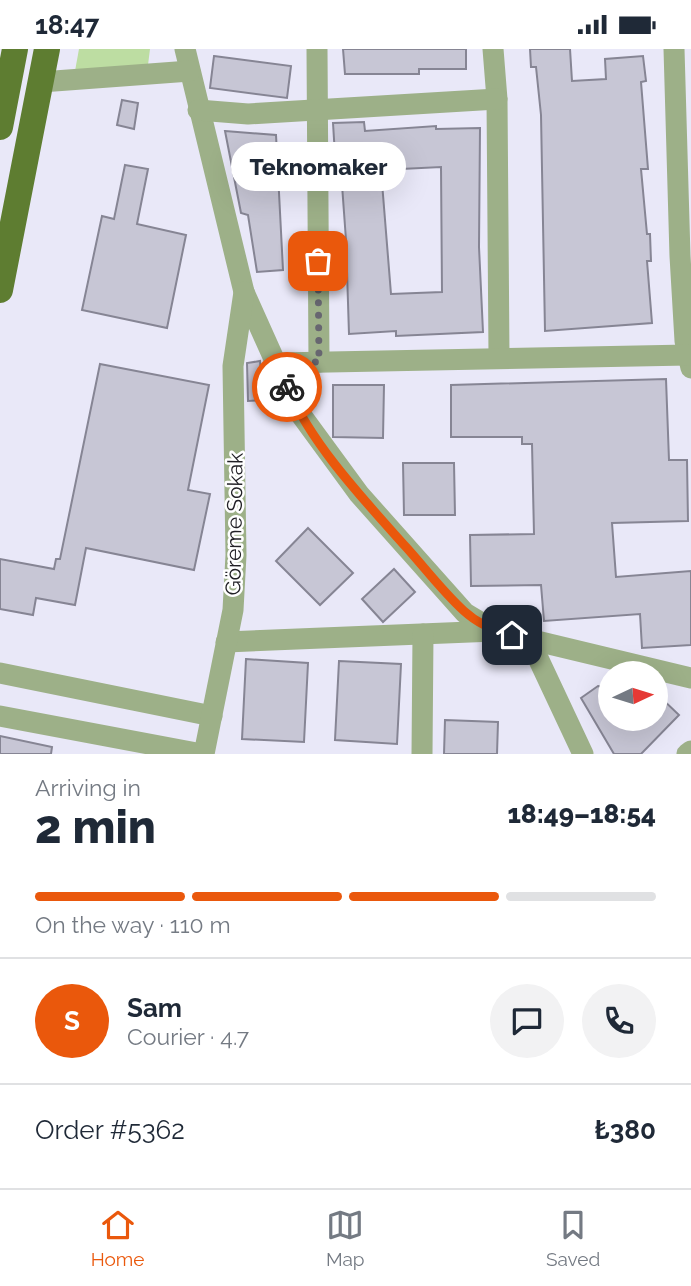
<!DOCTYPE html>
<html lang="en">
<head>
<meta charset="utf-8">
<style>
  :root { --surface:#fff; --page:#f2f2f3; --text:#1f2937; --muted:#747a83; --line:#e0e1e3; --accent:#ea580c }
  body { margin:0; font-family:Raleway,sans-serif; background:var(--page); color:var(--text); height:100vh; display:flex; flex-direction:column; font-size:26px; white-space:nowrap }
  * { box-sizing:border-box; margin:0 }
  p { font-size:23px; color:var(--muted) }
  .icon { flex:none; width:38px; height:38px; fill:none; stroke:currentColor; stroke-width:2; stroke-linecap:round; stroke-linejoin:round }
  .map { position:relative; height:705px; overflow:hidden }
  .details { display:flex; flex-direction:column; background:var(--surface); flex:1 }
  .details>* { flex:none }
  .needle { width:46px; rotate:86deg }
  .buttons { position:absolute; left:598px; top:612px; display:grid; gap:14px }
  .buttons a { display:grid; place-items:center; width:70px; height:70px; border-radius:50%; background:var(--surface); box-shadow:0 7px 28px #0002; font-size:35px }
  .pin { position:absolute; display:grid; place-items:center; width:60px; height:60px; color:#fff; margin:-30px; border-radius:14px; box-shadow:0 4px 10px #0006 }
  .courier { position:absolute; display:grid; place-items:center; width:70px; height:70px; margin:-35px; border:5px solid #ea580c; border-radius:50%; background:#fff; color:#222; box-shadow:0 2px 9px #0007 }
  .bubble { position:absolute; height:49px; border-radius:24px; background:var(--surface); box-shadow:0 7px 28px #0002; font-size:23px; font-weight:800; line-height:49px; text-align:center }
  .summary em { font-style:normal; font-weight:800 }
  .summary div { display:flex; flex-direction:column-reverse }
  .summary { display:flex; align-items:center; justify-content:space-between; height:119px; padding:0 35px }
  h1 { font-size:46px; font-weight:800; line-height:52px }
  .bar { display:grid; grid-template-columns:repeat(4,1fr); gap:10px 7px; align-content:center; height:84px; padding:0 35px }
  .bar i { height:9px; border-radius:5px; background:var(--line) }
  .bar .selected { background:var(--accent) }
  .bar p { grid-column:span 4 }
  .line { display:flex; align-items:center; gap:18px; padding:0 35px; border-top:2px solid var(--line) }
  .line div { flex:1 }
  .round { display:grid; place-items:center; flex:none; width:74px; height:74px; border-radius:37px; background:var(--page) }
  .status { display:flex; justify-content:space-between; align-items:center; height:49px; padding:0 35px; background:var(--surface); direction:ltr }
  .status svg { height:19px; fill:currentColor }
  .tab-bar { display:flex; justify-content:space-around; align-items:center; height:98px; border-top:2px solid var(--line); background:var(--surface); font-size:19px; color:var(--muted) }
  .tab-bar a { display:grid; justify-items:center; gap:4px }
  .tab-bar .selected { color:var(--accent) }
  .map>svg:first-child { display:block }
  .green { fill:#bddda2 }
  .building { fill:#c7c6d5; stroke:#868594; stroke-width:2; fill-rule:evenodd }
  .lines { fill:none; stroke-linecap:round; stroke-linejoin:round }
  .minor { stroke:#9db088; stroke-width:21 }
  .major { stroke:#5e7d31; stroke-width:26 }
  .done { stroke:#676670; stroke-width:7; stroke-dasharray:0 12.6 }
  .route { stroke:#ea580c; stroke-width:9 }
  .labels { text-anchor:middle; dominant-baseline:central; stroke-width:5; stroke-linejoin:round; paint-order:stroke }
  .street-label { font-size:21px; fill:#212026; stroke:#fff }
</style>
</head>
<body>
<div class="status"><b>18:47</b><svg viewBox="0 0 49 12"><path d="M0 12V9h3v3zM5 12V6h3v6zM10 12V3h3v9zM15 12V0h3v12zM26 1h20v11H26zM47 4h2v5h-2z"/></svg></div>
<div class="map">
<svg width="691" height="705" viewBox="0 0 691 705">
  <rect width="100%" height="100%" fill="#e9e8f8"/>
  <!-- green -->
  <path class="green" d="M79 0H150L148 16 75 22Z"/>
  <!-- building -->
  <g class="building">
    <path d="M343 0H466V20H419V25H345Z"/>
    <path d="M530 0H570L572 32 606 30 605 10 643 7 646 32 641 33 648 120H641L647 185H650L651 212H647L652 274 545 282 541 66 536 18H531Z"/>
    <path d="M214 7 291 17 287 49 210 39Z"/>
    <path d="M122 51 138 54 134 80 117 76Z"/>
    <path d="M364 73 365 82 436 77V80L480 79 479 198 483 283 396 287V282L349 285 346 191 341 122H336L333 74ZM441 118 442 243 391 245 381 121Z"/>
    <path d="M225 82 276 86 283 221 257 223 248 166 241 164Z"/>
    <path d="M125 116 148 120 137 175 186 186 167 279 82 261 102 167 114 170Z"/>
    <path d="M260 312 263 351 248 352 247 314Z"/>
    <path d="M100 315 209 336 188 441 210 445 194 521 86 499 75 556 36 549 33 566 0 560V510L54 520 56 510H60Z"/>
    <path d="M666 330 669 411H687L688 472 612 474 616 528 691 522V596L642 599 640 565 544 572 541 536 471 537 470 486 534 485 532 395H522V388H451V336Z"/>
    <path d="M333 336H384L383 389 333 388Z"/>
    <path d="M403 414H454L455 466H404Z"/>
    <path d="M308 479 353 524 320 556 276 512Z"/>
    <path d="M394 520 415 543 383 573 362 550Z"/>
    <path d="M246 610 308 614 304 693 242 690Z"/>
    <path d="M339 612 401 615 397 695 335 691Z"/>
    <path d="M598 637 611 641V670H656V644L679 666 641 705H614L581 649Z"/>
    <path d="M445 671 498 673 497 705H444Z"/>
    <path d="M0 687 52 698 51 705H0Z"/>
  </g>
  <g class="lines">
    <!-- minor -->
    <g class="minor">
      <path d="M185 0 244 243 296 359 359 445 465 564 495 582 691 629"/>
      <path d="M317 0 319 313"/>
      <path d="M493 0 497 50 499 307"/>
      <path d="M674 0 680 207 685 292 691 319"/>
      <path d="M41 33 190 22"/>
      <path d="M198 61 248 65 497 50"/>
      <path d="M278 314 688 306"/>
      <path d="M529 590 583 705"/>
      <path d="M226 593 495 582"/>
      <path d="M0 624 212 667"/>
      <path d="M0 667 202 705"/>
      <path d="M204 705 233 561 236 506 233 317 244 243"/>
      <path d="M422 705 423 585"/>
      <path d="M687 705 691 702"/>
    </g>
    <!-- major -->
    <g class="major">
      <path d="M0 78 15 0"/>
      <path d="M0 241 47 0"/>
    </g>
  </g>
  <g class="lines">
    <!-- done -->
    <path class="done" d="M287 338 278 314 319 313 318 212"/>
    <!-- route -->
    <path class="route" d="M287 338C312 396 364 451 406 498 425 519 443 543 464 562 477 574 495 582 512 586"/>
  </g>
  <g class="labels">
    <!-- street labels -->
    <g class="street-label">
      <text transform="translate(234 475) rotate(-89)">Göreme Sokak</text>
    </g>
  </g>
</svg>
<div class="buttons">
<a><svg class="needle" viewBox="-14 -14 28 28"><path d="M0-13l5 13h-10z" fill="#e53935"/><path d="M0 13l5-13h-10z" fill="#747a83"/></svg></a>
</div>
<div class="pin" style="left:318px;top:212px;background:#ea580c"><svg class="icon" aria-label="bag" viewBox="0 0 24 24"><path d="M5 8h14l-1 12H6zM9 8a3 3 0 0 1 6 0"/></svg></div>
<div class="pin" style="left:512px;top:586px;background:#1f2937"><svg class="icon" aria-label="home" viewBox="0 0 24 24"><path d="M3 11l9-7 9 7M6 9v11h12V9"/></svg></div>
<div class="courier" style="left:287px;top:338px"><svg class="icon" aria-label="bike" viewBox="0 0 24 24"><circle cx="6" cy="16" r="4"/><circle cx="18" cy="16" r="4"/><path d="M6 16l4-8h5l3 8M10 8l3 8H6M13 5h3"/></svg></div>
<div class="bubble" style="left:231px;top:93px;width:175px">Teknomaker</div>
</div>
<section class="details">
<div class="summary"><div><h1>2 min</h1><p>Arriving in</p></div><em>18:49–18:54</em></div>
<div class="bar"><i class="selected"></i><i class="selected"></i><i class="selected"></i><i></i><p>On the way · 110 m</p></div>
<div class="line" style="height:126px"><b class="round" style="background:var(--accent);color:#fff">S</b><div><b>Sam</b><p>Courier · 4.7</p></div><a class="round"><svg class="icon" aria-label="chat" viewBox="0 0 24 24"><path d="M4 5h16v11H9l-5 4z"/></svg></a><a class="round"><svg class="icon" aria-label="phone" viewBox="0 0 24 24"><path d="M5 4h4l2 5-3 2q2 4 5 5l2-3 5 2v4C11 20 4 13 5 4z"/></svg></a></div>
<div class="line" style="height:91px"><div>Order #5362</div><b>₺380</b></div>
</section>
<nav class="tab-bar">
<a class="selected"><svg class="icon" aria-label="home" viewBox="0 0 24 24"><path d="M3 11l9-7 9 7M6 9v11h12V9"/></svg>Home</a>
<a><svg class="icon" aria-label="map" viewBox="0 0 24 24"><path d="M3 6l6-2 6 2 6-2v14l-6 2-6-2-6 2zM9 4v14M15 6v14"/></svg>Map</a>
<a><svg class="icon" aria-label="saved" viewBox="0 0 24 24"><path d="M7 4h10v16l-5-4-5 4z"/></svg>Saved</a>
</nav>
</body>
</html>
